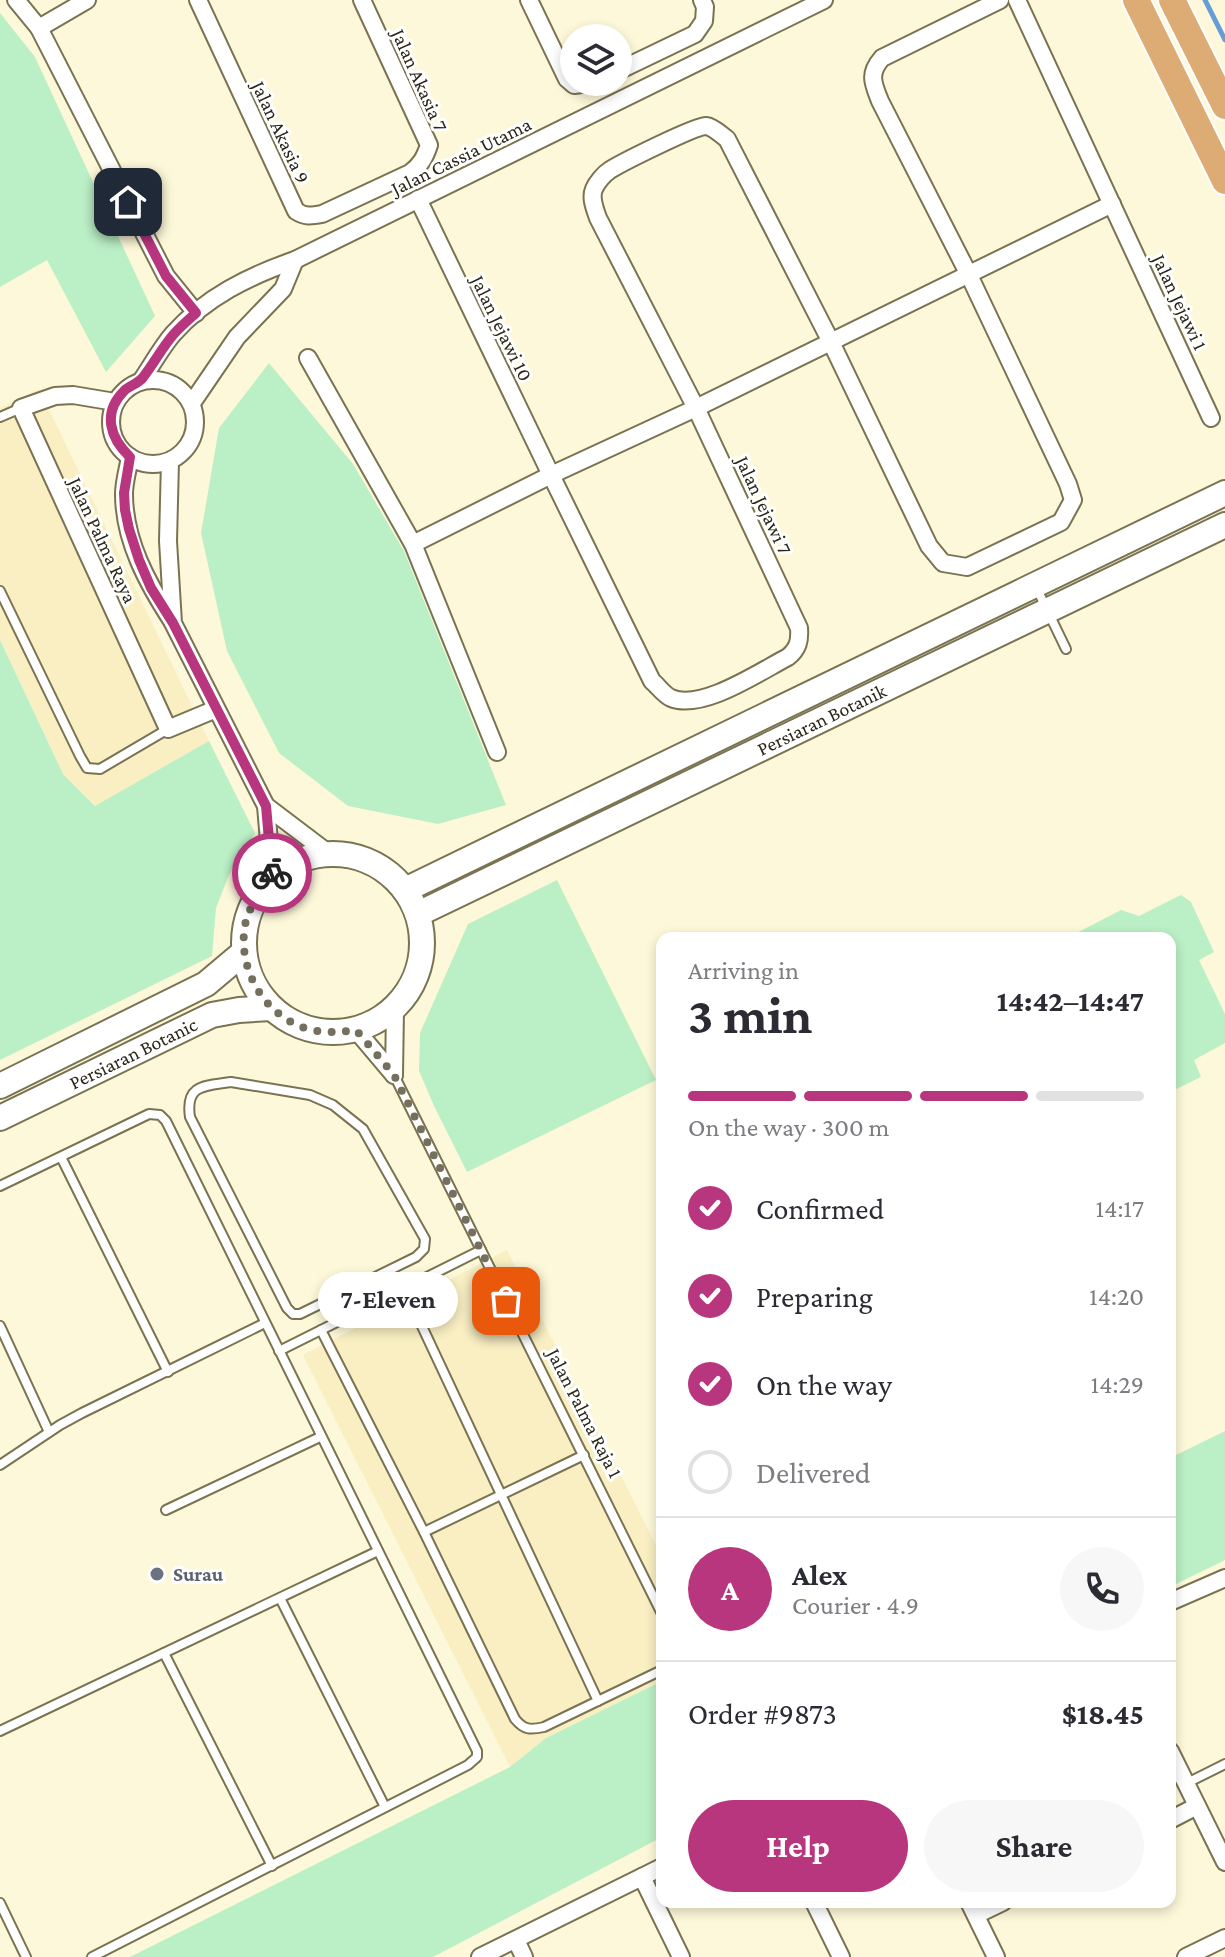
<!DOCTYPE html>
<html lang="en">
<head>
<meta charset="utf-8">
<style>
  :root { --surface:#fff; --page:#f7f7f7; --text:#2b2b33; --muted:#7c7c81; --line:#e1e1e2; --accent:#b8367e }
  body { margin:0; font-family:"Crimson Pro",serif; background:var(--page); color:var(--text); height:100vh; display:flex; flex-direction:column; font-size:30px; white-space:nowrap }
  * { box-sizing:border-box; margin:0 }
  p { font-size:26px; color:var(--muted) }
  .icon { flex:none; width:44px; height:44px; fill:none; stroke:currentColor; stroke-width:2; stroke-linecap:round; stroke-linejoin:round }
  .map { position:relative; flex:1; overflow:hidden }
  .panel { position:absolute; left:656px; top:932px; width:520px; height:976px; display:flex; flex-direction:column; background:var(--surface); border-radius:16px; box-shadow:0 4px 12px #0003 }
  .panel>* { flex:none }
  .fabs { position:absolute; left:560px; top:24px; display:grid; gap:16px }
  .fabs a { display:grid; place-items:center; width:72px; height:72px; border-radius:50%; background:var(--surface); box-shadow:0 4px 12px #0003; font-size:40px }
  .pin { position:absolute; display:grid; place-items:center; width:68px; height:68px; color:#fff; margin:-34px; border-radius:16px; box-shadow:0 4px 12px #0006 }
  .courier { position:absolute; display:grid; place-items:center; width:80px; height:80px; margin:-40px; border:6px solid #b8367e; border-radius:50%; background:#fff; color:#222; box-shadow:0 2px 10px #0007 }
  .bubble { position:absolute; height:56px; border-radius:28px; background:var(--surface); box-shadow:0 4px 12px #0003; font-size:26px; font-weight:700; line-height:56px; text-align:center }
  .head em { font-style:normal; font-weight:700 }
  .head div { display:flex; flex-direction:column-reverse }
  .head { display:flex; align-items:center; justify-content:space-between; height:136px; padding:0 32px }
  h1 { font-size:52px; font-weight:700; line-height:60px }
  .bar { display:grid; grid-template-columns:repeat(4,1fr); gap:12px 8px; align-content:center; height:96px; padding:0 32px }
  .bar i { height:10px; border-radius:6px; background:var(--line) }
  .bar .active { background:var(--accent) }
  .bar p { grid-column:span 4 }
  .line { display:flex; align-items:center; gap:20px; padding:0 32px; border-top:2px solid var(--line) }
  .line div { flex:1 }
  .round { display:grid; place-items:center; flex:none; width:84px; height:84px; border-radius:42px; background:var(--page) }
  ol { padding:0 32px; list-style:none }
  li { display:flex; align-items:center; gap:24px; height:88px }
  li p { margin-inline-start:auto }
  li .icon { padding:8px; border-radius:50%; background:var(--accent); color:#fff; stroke-width:4 }
  li:last-child { color:var(--muted) }
  li i { width:44px; height:44px; border:4px solid var(--line); border-radius:50% }
  .button { display:flex; gap:16px; margin-top:auto; padding:16px 32px }
  .button a { flex:1; height:92px; border-radius:48px; background:var(--accent); color:#fff; font-size:32px; font-weight:700; line-height:92px; text-align:center }
  .button a+a { background:var(--page); color:var(--text) }
  .map>svg:first-child { display:block }
  .built { fill:#f9efc3 }
  .green { fill:#bbefc5 }
  .lines { fill:none; stroke-linecap:round; stroke-linejoin:round }
  .stream { stroke:#659dd6; stroke-width:5 }
  .lane-casing { stroke:#7a7352; stroke-width:12 }
  .street-casing { stroke:#7a7352; stroke-width:20 }
  .secondary-casing { stroke:#7a7352; stroke-width:28 }
  .primary-casing { stroke:#fff; stroke-width:30 }
  .lane { stroke:#fff; stroke-width:8 }
  .street { stroke:#fff; stroke-width:16 }
  .secondary { stroke:#fff; stroke-width:24 }
  .primary { stroke:#ddac74; stroke-width:26 }
  .done { stroke:#74705d; stroke-width:8; stroke-dasharray:0 14.4 }
  .route { stroke:#b8367e; stroke-width:10 }
  .worship-dot { fill:#6b7280; stroke:#fff; stroke-width:3 }
  .labels { text-anchor:middle; dominant-baseline:central; stroke-width:6; stroke-linejoin:round; paint-order:stroke }
  .street-label { font-size:20px; fill:#2a2719; stroke:#fff }
  .worship-label { font-size:20px; font-weight:bold; fill:#5b616d; stroke:#fff; text-anchor:start }
</style>
</head>
<body>
<div class="map">
<svg width="1225" height="1957" viewBox="0 0 1225 1957">
  <rect width="100%" height="100%" fill="#fef8da"/>
  <!-- built -->
  <g class="built">
    <path d="M39 389 209 741 96 806 63 774 0 640V408Z"/>
    <path d="M507 1250 662 1557V1681L546 1738 510 1767 303 1355Z"/>
  </g>
  <!-- green -->
  <g class="green">
    <path d="M0 13 35 57 155 316 106 372 47 260 0 287Z"/>
    <path d="M269 363 353 464 404 551 506 805 438 824 348 806 279 753 227 651 201 533 219 428Z"/>
    <path d="M0 640 63 774 95 806 209 741 255 833 229 875 216 908 212 956 0 1060Z"/>
    <path d="M557 880 656 1080 467 1172 435 1108 419 1071 420 1033 468 924Z"/>
    <path d="M1181 895 1191 902 1214 952 1199 960 1225 1014V1043L1194 1060 1201 1077 1170 1092V938H1067L1121 910 1139 916Z"/>
    <path d="M1225 1431V1560L1170 1587V1458Z"/>
    <path d="M662 1681V1837L433 1957H130L510 1767 546 1738Z"/>
  </g>
  <g class="lines">
    <!-- stream -->
    <path class="stream" d="M1205 0 1225 40"/>
    <defs>
      <g id="lane">
        <path d="M0 417 21 408"/>
        <path d="M1037 589 1066 649"/>
        <path d="M0 591 80 756 87 768 100 769 168 729"/>
        <path d="M394 1075 662 1614"/>
        <path d="M231 1082 310 1095 333 1105 363 1129 425 1239 424 1249 416 1257 300 1314H293L287 1308 190 1117C185 1084 205 1086 231 1082Z"/>
        <path d="M61 1157 168 1372"/>
        <path d="M0 1186 149 1114 160 1115 166 1121 477 1751V1757L468 1765 92 1957"/>
        <path d="M372 1279 385 1298"/>
        <path d="M404 1288 598 1701"/>
        <path d="M0 1326 49 1432"/>
        <path d="M321 1330 424 1532 515 1719C524 1730 530 1730 544 1727L662 1670"/>
        <path d="M279 1351 481 1250"/>
        <path d="M0 1465 60 1425 82 1413 265 1323"/>
        <path d="M166 1510 320 1437"/>
        <path d="M424 1532 584 1455"/>
        <path d="M280 1598 385 1807"/>
        <path d="M164 1653 272 1866"/>
        <path d="M0 1731 378 1551"/>
        <path d="M1187 1783 1225 1764"/>
        <path d="M0 1903 26 1957"/>
      </g>
      <g id="street">
        <path d="M16 0 39 28 166 276 196 313"/>
        <path d="M198 0 296 211C305 217 311 216 322 214L410 173C421 165 425 157 429 145L362 0"/>
        <path d="M529 0 567 79 574 85 596 82"/>
        <path d="M1017 0 1211 418"/>
        <path d="M39 28 87 0"/>
        <path d="M618 71 695 34 704 21 705 7 702 0"/>
        <path d="M418 199 551 475 652 681C658 686 664 695 671 698 702 711 759 672 788 657 798 649 800 641 799 628L696 408 598 218C595 209 590 198 594 189 597 182 604 174 610 170 623 162 695 126 706 126 714 127 721 135 727 139L830 340 929 546 943 563 967 567 1061 522 1073 500 1068 484 968 273 880 101C873 83 868 74 882 58L1000 0"/>
        <path d="M308 358 413 544 497 752"/>
        <circle cx="153" cy="422" r="42"/>
        <path d="M141 381C152 365 161 348 173 334 206 297 249 276 295 260L824 0"/>
        <path d="M115 402 73 395 55 396 21 408 168 729 216 709"/>
        <path d="M192 403 237 337 283 289 295 260"/>
        <path d="M130 457C128 469 124 482 124 494 124 541 148 584 172 621"/>
        <path d="M170 461 168 541 173 623 266 806 272 877"/>
        <path d="M413 544 551 475 696 408 1112 204"/>
        <path d="M266 806 328 853"/>
        <path d="M356 1030 394 1075"/>
        <path d="M394 1075 395 1009"/>
        <path d="M1170 1602 1225 1578"/>
        <path d="M1170 1751 1225 1862"/>
        <path d="M1170 1820 1197 1806"/>
        <path d="M642 1877 681 1957"/>
        <path d="M814 1902 841 1957"/>
        <path d="M969 1902 996 1957"/>
        <path d="M976 1915 1003 1902"/>
        <path d="M516 1940 524 1957"/>
        <path d="M480 1957 662 1867"/>
        <path d="M1186 1957 1225 1938"/>
      </g>
      <g id="secondary">
        <circle cx="333" cy="943" r="89"/>
        <path d="M405 890 1225 493"/>
        <path id="s1" d="M418 914 1225 525"/>
        <path d="M0 1086 206 984 244 952"/>
        <path id="s2" d="M0 1118 212 1015 239 1010 271 1008"/>
      </g>
      <g id="primary">
        <path d="M1136 0 1225 181"/>
        <path d="M1172 0 1225 106"/>
      </g>
    </defs>
    <!-- lane casing -->
    <use href="#lane" class="lane-casing"/>
    <!-- street casing -->
    <use href="#street" class="street-casing"/>
    <!-- secondary casing -->
    <use href="#secondary" class="secondary-casing"/>
    <!-- primary casing -->
    <use href="#primary" class="primary-casing"/>
    <!-- lane -->
    <use href="#lane" class="lane"/>
    <!-- street -->
    <use href="#street" class="street"/>
    <!-- secondary -->
    <use href="#secondary" class="secondary"/>
    <!-- primary -->
    <use href="#primary" class="primary"/>
  </g>
  <g class="lines">
    <!-- done -->
    <path class="done" d="M272 873V877C260 892 249 906 245 925 237 971 266 1019 312 1030 327 1033 341 1032 356 1030L394 1075 506 1301"/>
    <!-- route -->
    <path class="route" d="M128 202 166 276 196 313C188 320 180 327 173 335 162 348 154 363 144 376 139 384 130 385 124 391 102 413 110 438 130 457L124 493 125 510 129 529 139 560 151 588 173 623 266 806 272 873"/>
  </g>
  <!-- markers -->
  <circle class="worship-dot" cx="157" cy="1574" r="8"/>
  <g class="labels">
    <!-- street labels -->
    <g class="street-label">
      <text transform="translate(420 80) rotate(66)">Jalan Akasia 7</text>
      <text transform="translate(281 132) rotate(65)">Jalan Akasia 9</text>
      <text transform="translate(461 156) rotate(-26)">Jalan Cassia Utama</text>
      <text transform="translate(1180 302) rotate(65)">Jalan Jejawi 1</text>
      <text transform="translate(502 328) rotate(64)">Jalan Jejawi 10</text>
      <text transform="translate(764 505) rotate(65)">Jalan Jejawi 7</text>
      <text transform="translate(103 540) rotate(65)">Jalan Palma Raya</text>
      <text stroke="none"><textPath href="#s1" startOffset="448">Persiaran Botanik</textPath></text>
      <text stroke="none"><textPath href="#s2" startOffset="148">Persiaran Botanic</textPath></text>
      <text transform="translate(585 1413) rotate(63)">Jalan Palma Raja 1</text>
    </g>
    <!-- worship labels -->
    <g class="worship-label">
      <text x="173" y="1574">Surau</text>
    </g>
  </g>
</svg>
<div class="fabs">
<a><svg class="icon" aria-label="layers" viewBox="0 0 24 24"><path d="M12 4l9 5-9 5-9-5zM3 14l9 5 9-5"/></svg></a>
</div>
<div class="pin" style="left:506px;top:1301px;background:#ea580c"><svg class="icon" aria-label="bag" viewBox="0 0 24 24"><path d="M5 8h14l-1 12H6zM9 8a3 3 0 0 1 6 0"/></svg></div>
<div class="pin" style="left:128px;top:202px;background:#1f2937"><svg class="icon" aria-label="home" viewBox="0 0 24 24"><path d="M3 11l9-7 9 7M6 9v11h12V9"/></svg></div>
<div class="courier" style="left:272px;top:873px"><svg class="icon" aria-label="bike" viewBox="0 0 24 24"><circle cx="6" cy="16" r="4"/><circle cx="18" cy="16" r="4"/><path d="M6 16l4-8h5l3 8M10 8l3 8H6M13 5h3"/></svg></div>
<div class="bubble" style="left:318px;top:1272px;width:140px">7-Eleven</div>
<section class="panel">
<div class="head"><div><h1>3 min</h1><p>Arriving in</p></div><em>14:42–14:47</em></div>
<div class="bar"><i class="active"></i><i class="active"></i><i class="active"></i><i></i><p>On the way · 300 m</p></div>
<ol>
<li><svg class="icon" aria-label="check" viewBox="0 0 24 24"><path d="M5 12l5 5 9-10"/></svg>Confirmed<p>14:17</p></li>
<li><svg class="icon" aria-label="check" viewBox="0 0 24 24"><path d="M5 12l5 5 9-10"/></svg>Preparing<p>14:20</p></li>
<li><svg class="icon" aria-label="check" viewBox="0 0 24 24"><path d="M5 12l5 5 9-10"/></svg>On the way<p>14:29</p></li>
<li><i></i>Delivered</li>
</ol>
<div class="line" style="height:144px"><b class="round" style="background:var(--accent);color:#fff">A</b><div><b>Alex</b><p>Courier · 4.9</p></div><a class="round"><svg class="icon" aria-label="phone" viewBox="0 0 24 24"><path d="M5 4h4l2 5-3 2q2 4 5 5l2-3 5 2v4C11 20 4 13 5 4z"/></svg></a></div>
<div class="line" style="height:104px"><div>Order #9873</div><b>$18.45</b></div>
<div class="button"><a>Help</a><a>Share</a></div>
</section>
</div>
</body>
</html>
